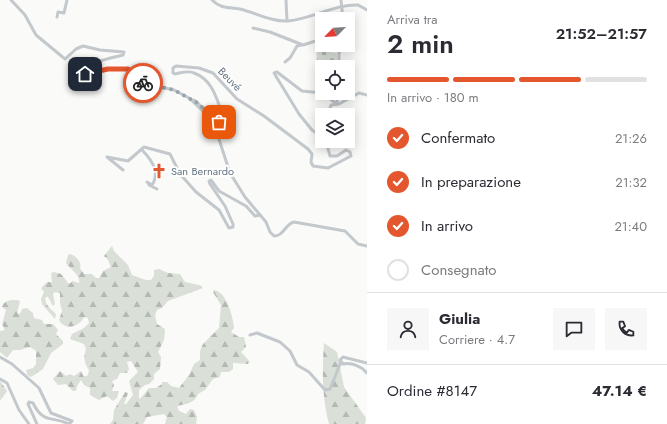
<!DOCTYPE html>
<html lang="it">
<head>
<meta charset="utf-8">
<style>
  :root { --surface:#fff; --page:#f7f7f7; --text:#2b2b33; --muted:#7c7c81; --line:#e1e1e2; --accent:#e4572e }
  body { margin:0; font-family:Jost,sans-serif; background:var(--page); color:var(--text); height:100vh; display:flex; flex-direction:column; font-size:15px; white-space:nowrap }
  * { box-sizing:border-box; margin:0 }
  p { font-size:13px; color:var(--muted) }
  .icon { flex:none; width:22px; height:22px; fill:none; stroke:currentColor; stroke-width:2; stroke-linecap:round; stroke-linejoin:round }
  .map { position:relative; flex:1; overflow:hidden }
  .panel { display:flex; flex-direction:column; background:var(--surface); width:300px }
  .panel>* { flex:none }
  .needle { width:26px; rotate:246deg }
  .controls { position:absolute; left:315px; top:12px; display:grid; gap:8px }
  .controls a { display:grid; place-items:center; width:40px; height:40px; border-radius:0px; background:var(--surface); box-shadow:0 2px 10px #0003; font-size:20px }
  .pin { position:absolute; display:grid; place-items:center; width:34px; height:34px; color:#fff; margin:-17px; border-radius:8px; box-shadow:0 2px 6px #0006 }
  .courier { position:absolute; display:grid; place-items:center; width:40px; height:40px; margin:-20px; border:3px solid #e4572e; border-radius:50%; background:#fff; color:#222; box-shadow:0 1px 5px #0007 }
  .summary em { font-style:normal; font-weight:600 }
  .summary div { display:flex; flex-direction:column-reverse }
  .summary { display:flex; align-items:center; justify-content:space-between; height:68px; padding:0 20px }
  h1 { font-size:26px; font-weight:600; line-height:30px }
  .bar { display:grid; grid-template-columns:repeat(4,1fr); gap:6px 4px; align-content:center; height:48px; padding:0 20px }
  .bar i { height:5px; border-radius:3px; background:var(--line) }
  .bar .active { background:var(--accent) }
  .bar p { grid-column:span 4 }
  .line { display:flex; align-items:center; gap:10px; padding:0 20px; border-top:1px solid var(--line) }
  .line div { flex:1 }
  .round { display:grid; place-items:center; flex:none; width:42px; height:42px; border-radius:0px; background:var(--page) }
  ol { padding:0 20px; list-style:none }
  li { display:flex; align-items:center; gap:12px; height:44px }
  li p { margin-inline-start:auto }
  li .icon { padding:4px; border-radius:50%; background:var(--accent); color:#fff; stroke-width:4 }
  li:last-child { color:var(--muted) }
  li i { width:22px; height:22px; border:2px solid var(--line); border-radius:50% }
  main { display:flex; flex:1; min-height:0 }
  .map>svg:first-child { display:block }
  .forest { fill:url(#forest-firs) }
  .cemetery { fill:url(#cemetery-stones) }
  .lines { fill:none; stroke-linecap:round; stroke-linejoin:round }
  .minor { stroke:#c3c8cc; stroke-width:3 }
  .done { stroke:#99a4ac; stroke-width:4; stroke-dasharray:0 7.2 }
  .route { stroke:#e4572e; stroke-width:5 }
  .labels { text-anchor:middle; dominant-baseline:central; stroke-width:4; stroke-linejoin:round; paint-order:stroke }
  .street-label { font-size:11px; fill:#657683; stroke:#fff }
  .poi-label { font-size:11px; fill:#657683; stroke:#fff; text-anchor:start }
</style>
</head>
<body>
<main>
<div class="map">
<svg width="367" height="424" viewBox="0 0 367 424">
  <defs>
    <pattern id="forest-firs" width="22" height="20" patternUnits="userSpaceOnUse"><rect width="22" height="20" fill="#dadfd7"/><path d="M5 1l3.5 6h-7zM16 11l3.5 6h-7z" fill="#b4b9b4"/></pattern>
    <pattern id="cemetery-stones" width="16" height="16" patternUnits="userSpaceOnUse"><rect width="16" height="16" fill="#dadfd7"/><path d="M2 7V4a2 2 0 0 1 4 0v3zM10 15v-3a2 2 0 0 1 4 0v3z" fill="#b4b9b4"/></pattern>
  </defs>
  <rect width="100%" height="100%" fill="#fafaf8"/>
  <!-- forest -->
  <g class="forest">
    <path d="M112 246 114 251 128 265 132 275 146 280H151L154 276V270L159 269 168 273 180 274 185 282 199 285 203 288 168 301 162 308 157 310 155 315 157 324 165 329 164 340 158 352 161 357 160 369 154 374V379L149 384 145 385 139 390V397L140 399 149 388H156L162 384V382H167L171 386 179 388 189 375 194 364 200 360V351L203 344 219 328 221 305 213 292 214 290C227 292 233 317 234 328L231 332 239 337H244L246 347 241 352 250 362 248 364 233 363V369L229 372H221L220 377 213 379 205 390 198 394C195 403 186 404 177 406L179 411 186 414 190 409 194 410 197 417 196 424H165L167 417 164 414 147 417 143 424H110L113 420 114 410 125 392 128 393 124 404H126L133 395 129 381 138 372 131 361 127 362 129 369 127 373H120L117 379 112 381 114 385 112 391H119L117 398 113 401 107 396 99 400 90 395V388L84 385 81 380 77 386 76 391H73L66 384 58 385 53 379 60 371 66 376 70 374 74 376 81 371 84 377 88 375 89 370C84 363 83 358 86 349L84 344 70 339 72 334 84 328 89 323 88 318 84 317C79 327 65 331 59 320L62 311 60 303V293L55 292 53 294 55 304 53 306 48 297H46C43 303 51 309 56 314L55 319 42 304 41 299 44 292 41 288 47 282H52L51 273 54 272 61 274 69 284 73 281 79 283C81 275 70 269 66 263L68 255 70 254C76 256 82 262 80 268L84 274H92L96 278H99L103 271 111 267 108 260 104 256Z"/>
    <path d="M17 300 20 301 17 313 20 314 22 309 27 308 33 313 34 318 42 320 44 324H53L58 330 56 334 63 341V344L51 353 43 369 31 377 27 375 26 370 33 368 36 364V351L30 347 20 350H13L7 358 0 352V331L5 330 2 324 6 310 2 307C4 300 11 300 17 300Z"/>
    <path d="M324 343 337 352 344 387 366 418 365 424H329C322 397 322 371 324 343Z"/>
    <path d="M0 381 7 391 0 401Z"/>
  </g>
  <!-- cemetery -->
  <path class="cemetery" d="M316 48 329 49V52L337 53 338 62H317Z"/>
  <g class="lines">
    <!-- minor -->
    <g class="minor">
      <path d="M11 0 25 15 36 35 65 59 76 49 83 46 100 50 124 52 123 55C111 58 81 63 80 77"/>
      <path d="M212 0C221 9 228 7 240 9 256 13 272 22 288 21 312 19 335 4 358 5"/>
      <path d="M286 0 287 21"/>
      <path d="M341 0 343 19"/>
      <path d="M358 5 367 10"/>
      <path d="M57 17 58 12 64 13 67 0"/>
      <path d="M253 28 270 32 303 45 322 39"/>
      <path d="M348 36 352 31"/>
      <path d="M337 45 339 53V67"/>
      <path d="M339 53 343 45"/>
      <path d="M285 62 290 58 297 46 301 45"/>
      <path d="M319 74H322"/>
      <path d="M80 77 87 73 108 69H129L143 83 174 90 189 98 209 117 214 124 230 173 245 197 266 222 270 232 274 236C284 236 285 224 294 222L345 231 358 244 367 246"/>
      <path d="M192 100H194L219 122 226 131 231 133 232 130C231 127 228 125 226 122 217 105 216 81 194 73 188 70 181 73 175 74L173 73V68L176 66 199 68 213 73 237 99 264 116 308 149 312 154 311 162 313 166 328 168 351 156 350 152 346 150 337 156H330L326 141"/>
      <path d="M329 111 331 105 339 104 359 93 367 95"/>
      <path d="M322 137 312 130 299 114 274 73 277 72 302 91 322 93 337 104 338 93"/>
      <path d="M142 150C151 159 161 172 152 185L147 182"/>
      <path d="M123 170 107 157 128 161 144 147 170 154 180 174 196 192 219 210 229 228 233 227V224L225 206 210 184 209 181 211 180 219 191 246 206 255 216 260 215"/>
      <path d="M149 185 157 189"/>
      <path d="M250 335 257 333 280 342 290 351 297 365 309 372 325 390 330 389 341 362"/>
      <path d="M0 357 12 364 39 388 51 413 72 421 69 424C53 416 43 424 33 403L29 402 28 404 37 424"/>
      <path d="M367 363 343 357 340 360 343 364C351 362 361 366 367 373"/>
      <path d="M0 379 7 383 19 410 29 424"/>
    </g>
  </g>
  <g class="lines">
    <!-- done -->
    <path class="done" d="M143 83 174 90 192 100H194L219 122"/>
    <!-- route -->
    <path class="route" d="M85 74 108 69H128L143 83"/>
  </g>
  <!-- icons -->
  <defs>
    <symbol id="church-bare" viewBox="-9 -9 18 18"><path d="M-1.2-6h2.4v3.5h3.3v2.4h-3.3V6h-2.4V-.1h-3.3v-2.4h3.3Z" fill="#e4572e" stroke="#fff" stroke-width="2.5" paint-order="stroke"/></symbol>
  </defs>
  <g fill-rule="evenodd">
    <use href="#church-bare" x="148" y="160" width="22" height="22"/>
  </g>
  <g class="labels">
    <!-- street labels -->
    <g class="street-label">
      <text transform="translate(230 79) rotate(45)">Beuvé</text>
    </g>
    <!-- poi labels -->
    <g class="poi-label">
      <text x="171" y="171">San Bernardo</text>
    </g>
  </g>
</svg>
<div class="controls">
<a><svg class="needle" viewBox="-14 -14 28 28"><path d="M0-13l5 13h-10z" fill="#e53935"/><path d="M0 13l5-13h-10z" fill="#7c7c81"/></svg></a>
<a><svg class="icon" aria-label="locate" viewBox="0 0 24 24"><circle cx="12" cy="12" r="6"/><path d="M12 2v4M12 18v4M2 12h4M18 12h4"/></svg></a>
<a><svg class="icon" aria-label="layers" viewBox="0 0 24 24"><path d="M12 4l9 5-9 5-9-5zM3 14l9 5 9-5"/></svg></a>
</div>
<div class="pin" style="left:219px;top:122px;background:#ea580c"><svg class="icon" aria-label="bag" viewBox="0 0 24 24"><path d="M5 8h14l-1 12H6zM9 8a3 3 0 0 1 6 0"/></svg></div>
<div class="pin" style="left:85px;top:74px;background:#1f2937"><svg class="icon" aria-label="home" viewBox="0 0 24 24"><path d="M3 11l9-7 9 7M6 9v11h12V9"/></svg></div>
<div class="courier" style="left:143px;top:83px"><svg class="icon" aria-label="bike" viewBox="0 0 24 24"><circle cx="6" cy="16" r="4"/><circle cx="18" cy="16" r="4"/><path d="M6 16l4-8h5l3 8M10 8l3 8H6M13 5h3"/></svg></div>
</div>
<section class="panel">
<div class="summary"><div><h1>2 min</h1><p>Arriva tra</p></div><em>21:52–21:57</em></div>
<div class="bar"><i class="active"></i><i class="active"></i><i class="active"></i><i></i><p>In arrivo · 180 m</p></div>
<ol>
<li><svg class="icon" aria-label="check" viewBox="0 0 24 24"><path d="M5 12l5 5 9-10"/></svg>Confermato<p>21:26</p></li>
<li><svg class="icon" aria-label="check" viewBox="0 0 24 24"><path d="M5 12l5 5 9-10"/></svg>In preparazione<p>21:32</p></li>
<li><svg class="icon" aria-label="check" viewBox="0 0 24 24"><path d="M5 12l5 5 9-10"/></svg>In arrivo<p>21:40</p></li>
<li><i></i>Consegnato</li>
</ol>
<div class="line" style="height:72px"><a class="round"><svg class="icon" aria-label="person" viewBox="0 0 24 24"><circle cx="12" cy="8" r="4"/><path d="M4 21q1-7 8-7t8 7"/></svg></a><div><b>Giulia</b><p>Corriere · 4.7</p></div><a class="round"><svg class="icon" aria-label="chat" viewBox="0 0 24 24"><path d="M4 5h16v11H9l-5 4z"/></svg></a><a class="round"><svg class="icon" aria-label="phone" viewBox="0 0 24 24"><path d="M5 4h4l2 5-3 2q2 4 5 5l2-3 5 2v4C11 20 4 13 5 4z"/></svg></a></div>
<div class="line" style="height:52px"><div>Ordine #8147</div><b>47.14 €</b></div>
</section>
</main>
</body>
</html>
